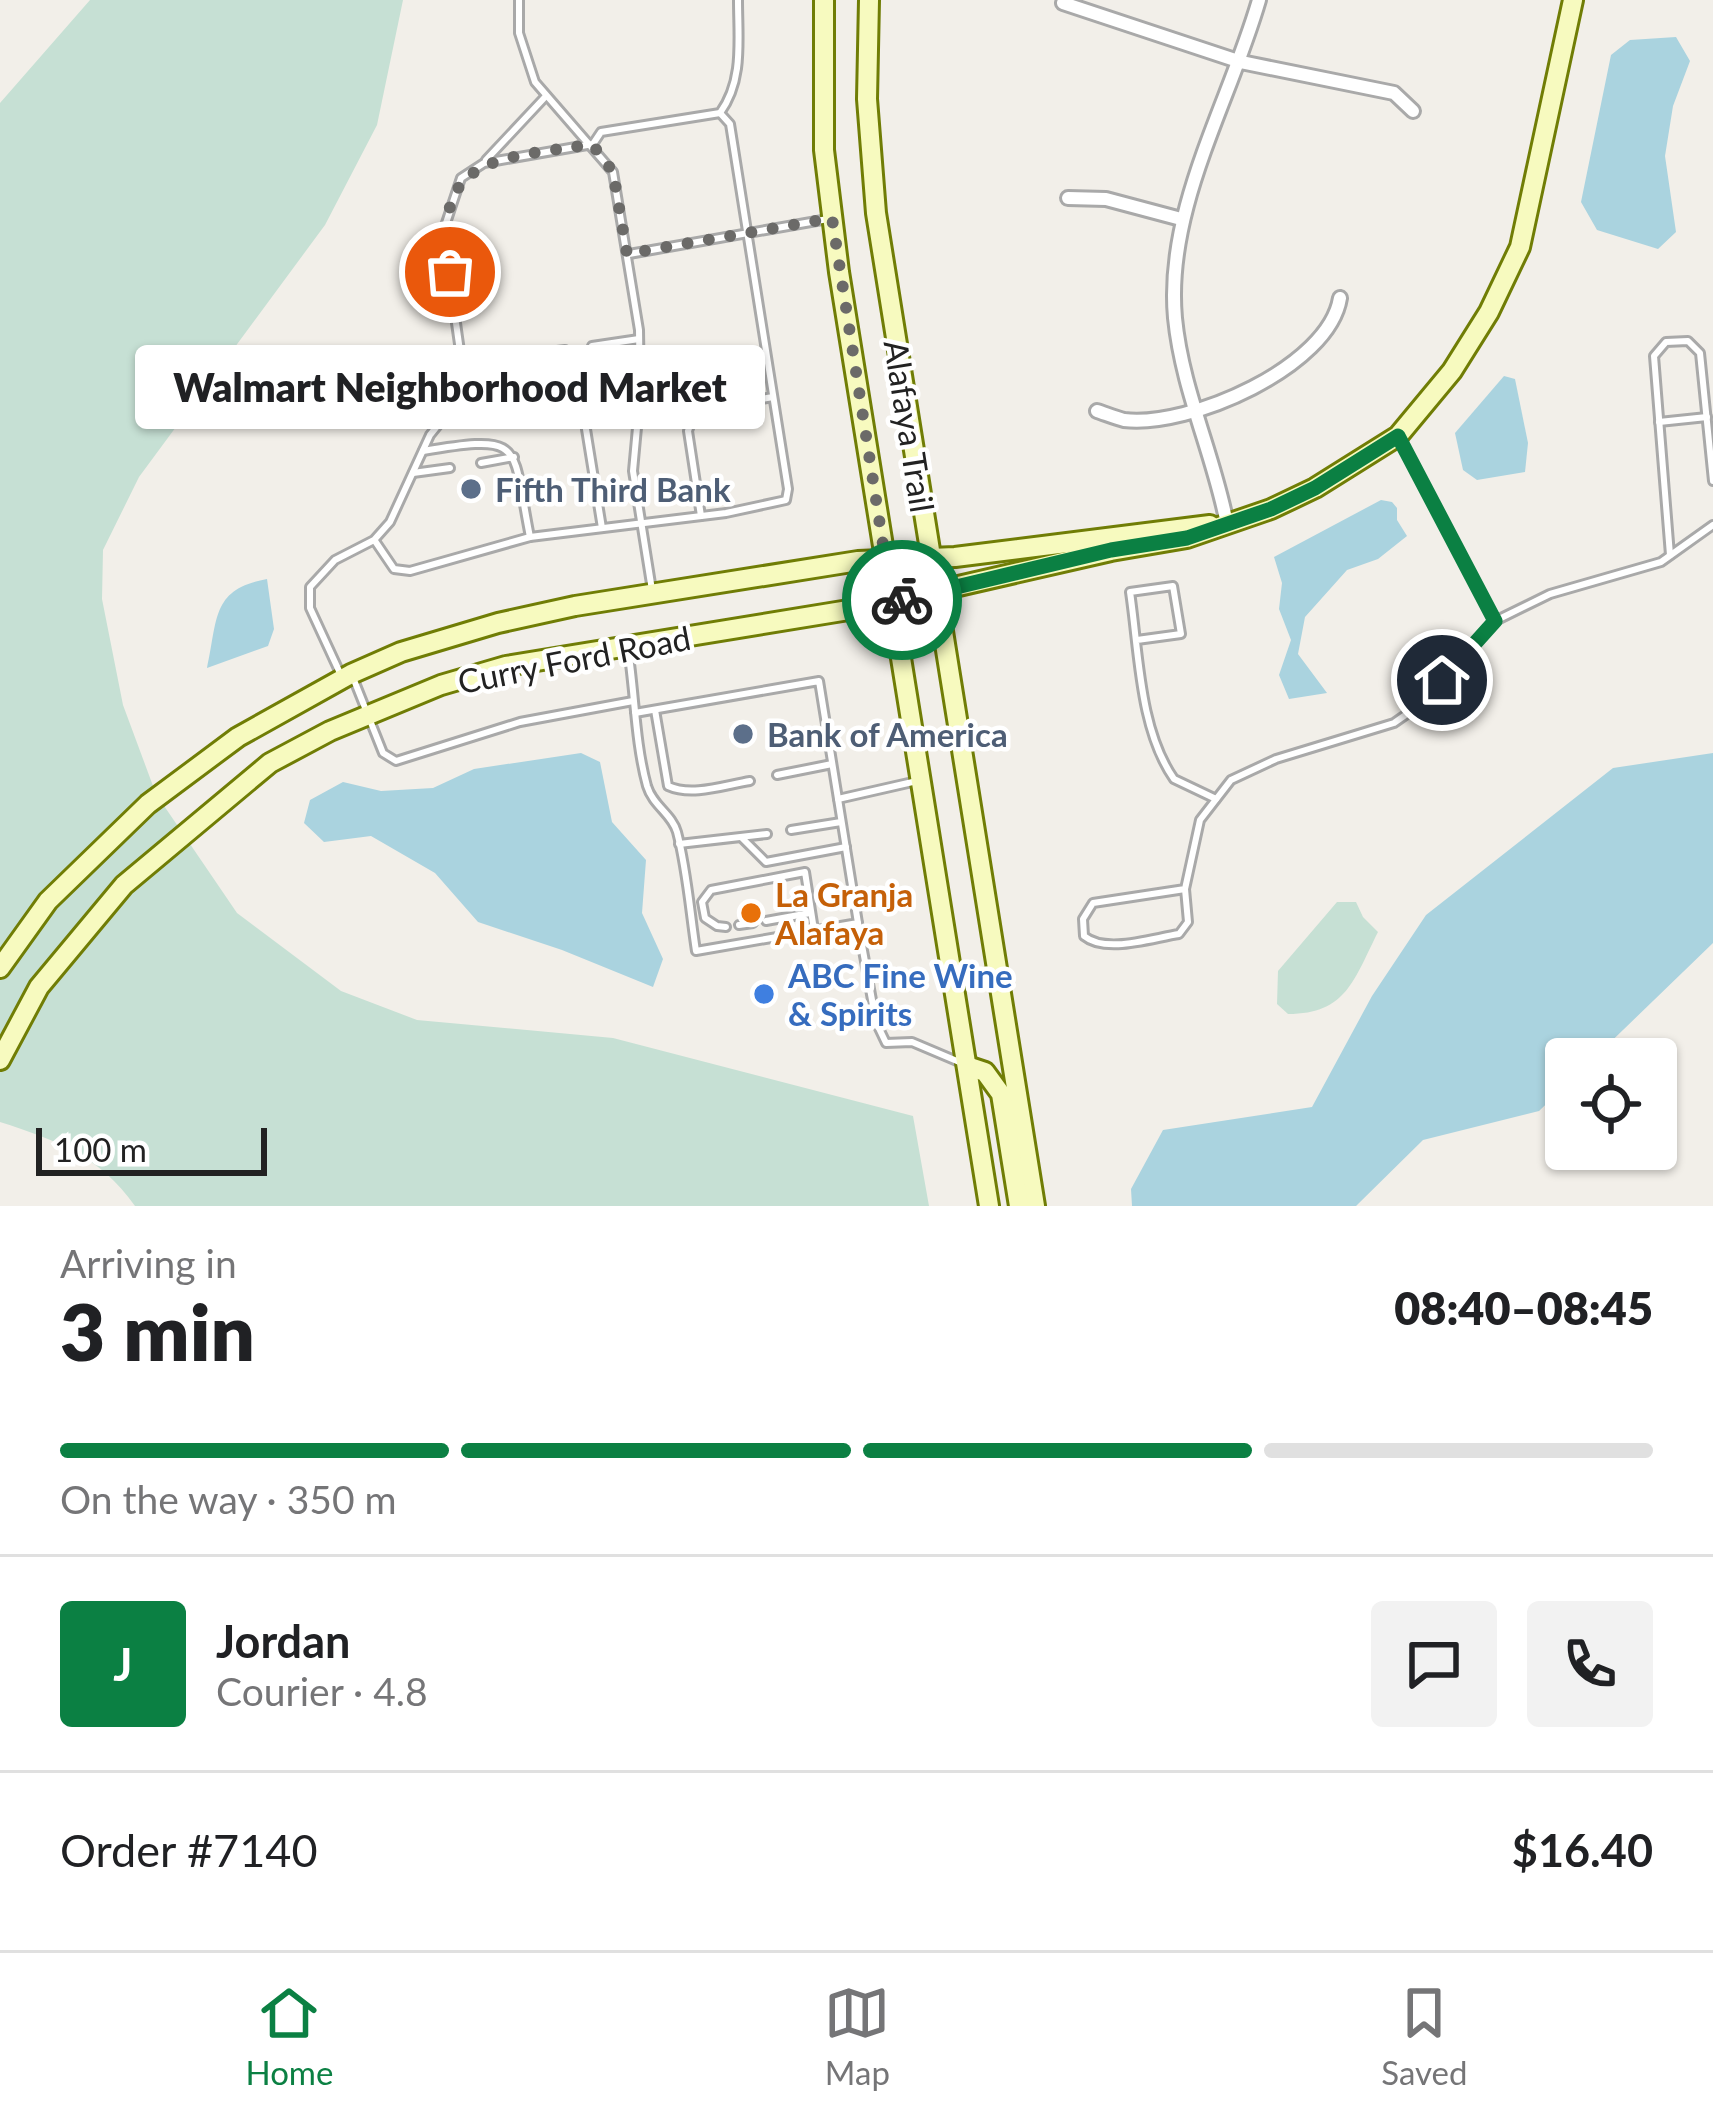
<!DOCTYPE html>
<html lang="en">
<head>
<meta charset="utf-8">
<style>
  :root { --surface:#fff; --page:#f2f2f2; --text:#202124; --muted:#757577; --line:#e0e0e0; --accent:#0b8043 }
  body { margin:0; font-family:Lato,sans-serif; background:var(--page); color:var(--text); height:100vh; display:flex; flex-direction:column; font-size:45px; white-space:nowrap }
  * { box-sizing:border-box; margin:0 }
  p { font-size:39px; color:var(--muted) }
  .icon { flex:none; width:66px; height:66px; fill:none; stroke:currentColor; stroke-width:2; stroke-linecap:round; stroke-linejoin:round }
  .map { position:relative; height:1206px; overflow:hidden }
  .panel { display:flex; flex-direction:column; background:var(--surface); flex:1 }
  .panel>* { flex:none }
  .fabs { position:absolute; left:1545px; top:1038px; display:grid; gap:24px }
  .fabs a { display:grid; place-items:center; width:132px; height:132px; border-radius:12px; background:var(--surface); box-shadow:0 3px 9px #0004; font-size:60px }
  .scale { position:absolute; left:36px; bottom:30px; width:231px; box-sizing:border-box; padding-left:12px; border:6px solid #222; border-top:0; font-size:33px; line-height:42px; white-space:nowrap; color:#222; -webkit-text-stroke:9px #fff; paint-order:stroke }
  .pin { position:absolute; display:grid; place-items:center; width:102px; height:102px; color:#fff; margin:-51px; border:6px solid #fff; border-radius:50%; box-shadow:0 3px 12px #0007 }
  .courier { position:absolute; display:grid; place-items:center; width:120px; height:120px; margin:-60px; border:9px solid #0b8043; border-radius:50%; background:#fff; color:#222; box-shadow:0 3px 15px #0007 }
  .bubble { position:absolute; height:84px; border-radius:12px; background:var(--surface); box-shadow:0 3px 9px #0004; font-size:39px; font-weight:800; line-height:84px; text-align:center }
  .head em { font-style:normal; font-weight:800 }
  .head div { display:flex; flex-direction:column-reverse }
  .head { display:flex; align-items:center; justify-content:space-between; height:204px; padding:0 60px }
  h1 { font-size:78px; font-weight:800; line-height:90px }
  .bar { display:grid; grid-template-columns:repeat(4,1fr); gap:18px 12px; align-content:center; height:144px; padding:0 60px }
  .bar i { height:15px; border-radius:9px; background:var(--line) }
  .bar .active { background:var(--accent) }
  .bar p { grid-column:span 4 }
  .line { display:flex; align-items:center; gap:30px; padding:0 60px; border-top:3px solid var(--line) }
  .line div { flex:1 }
  .round { display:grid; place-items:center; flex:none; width:126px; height:126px; border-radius:12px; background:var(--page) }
  .tabs { display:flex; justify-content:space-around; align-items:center; height:168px; border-top:3px solid var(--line); background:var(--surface); font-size:33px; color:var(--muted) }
  .tabs a { display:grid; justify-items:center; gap:6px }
  .tabs .active { color:var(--accent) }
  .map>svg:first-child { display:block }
  .wetland { fill:#c6e0d4 }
  .water { fill:#aad3df }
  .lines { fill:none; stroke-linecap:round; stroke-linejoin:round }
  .lane-casing { stroke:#a9a9a9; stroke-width:12 }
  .street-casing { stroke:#a9a9a9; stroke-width:18 }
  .secondary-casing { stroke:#707d05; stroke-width:24 }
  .lane { stroke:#fff; stroke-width:6 }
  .street { stroke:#fff; stroke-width:12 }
  .secondary { stroke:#f7fabf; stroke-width:18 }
  .done { stroke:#6b6a68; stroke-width:12; stroke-dasharray:0 21.6 }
  .route { stroke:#0b8043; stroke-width:15 }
  .service-dot { fill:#5c6f8a; stroke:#fff; stroke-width:4.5 }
  .food-dot { fill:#e8710a; stroke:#fff; stroke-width:4.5 }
  .shop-dot { fill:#3f7fe0; stroke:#fff; stroke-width:4.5 }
  .labels { text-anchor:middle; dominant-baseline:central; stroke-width:9; stroke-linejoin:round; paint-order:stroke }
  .street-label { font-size:33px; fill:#222; stroke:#fff }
  .service-label { font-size:33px; font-weight:bold; fill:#4e5e75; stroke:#fff; text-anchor:start }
  .food-label { font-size:33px; font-weight:bold; fill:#c56008; stroke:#fff; text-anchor:start }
  .shop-label { font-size:33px; font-weight:bold; fill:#366cbe; stroke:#fff; text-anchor:start }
</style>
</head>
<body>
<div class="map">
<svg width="1713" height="1206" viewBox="0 0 1713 1206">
  <rect width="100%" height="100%" fill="#f2efe9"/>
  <!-- wetland -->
  <g class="wetland">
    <path d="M90 0H403L377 125 325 225 139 477 103 550 102 599 123 705 156 794 237 913 341 991 417 1020 613 1038 913 1116 929 1206H135C100 1156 56 1140 0 1122V103Z"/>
    <path d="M1337 902H1356L1363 917 1378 932C1354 979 1347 1014 1288 1014L1277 1004 1278 971Z"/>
  </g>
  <!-- water -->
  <g class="water">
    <path d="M1676 37 1690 61 1673 106 1665 156 1676 232 1658 249 1597 230 1581 202 1611 55 1630 40Z"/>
    <path d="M1504 376 1515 379 1528 443 1525 472 1477 480 1463 470 1455 433Z"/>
    <path d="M1381 500 1392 502 1397 508V520L1407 536 1378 559 1347 570 1305 617 1298 654 1327 693 1289 699 1279 675 1291 640 1279 609 1282 583 1274 557Z"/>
    <path d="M267 579 274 629 268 646 207 668C218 619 211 589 267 579Z"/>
    <path d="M581 753 600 762 612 822 646 860 642 913 663 959 653 987 562 950 478 922 435 873 371 836 324 842 304 823 310 800 343 782 381 791 433 788 474 769Z"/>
    <path d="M1713 753V943L1593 1059H1566V1085L1539 1111 1423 1140 1356 1206H1132L1131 1189 1163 1130 1312 1107 1372 996 1426 915 1613 768Z"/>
  </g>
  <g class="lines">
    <defs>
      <g id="lane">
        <path d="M519 0V33L535 82 613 172 639 330 640 395 633 471 652 590"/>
        <path d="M486 160 546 96"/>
        <path d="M629 254 828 219"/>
        <path d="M592 346 639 339"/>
        <path d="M518 390C517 357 535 353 565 350"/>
        <path d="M459 399 639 371"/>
        <path d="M1659 422 1707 417"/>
        <path d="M1399 438 1495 621"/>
        <path d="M423 451C526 434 511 442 530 537"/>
        <path d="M481 463 514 457"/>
        <path d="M413 473 450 468"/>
        <path d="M701 516 688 431 694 414 704 409 773 397"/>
        <path d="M602 528 585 423 636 417"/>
        <path d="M375 541 394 569 410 571 530 537 726 513 786 500 788 489 730 124 720 113"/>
        <path d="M1670 555 1654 356 1666 342 1688 341 1700 353 1713 481"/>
        <path d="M1137 640 1181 634 1173 586 1130 592C1139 652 1139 729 1174 779L1216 799"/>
        <path d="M628 649C635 694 635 742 647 786 653 806 672 814 677 832 687 870 690 912 696 951L858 923 819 681 635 713"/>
        <path d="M340 673 310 608V587L335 560 374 540 390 522 430 435 459 399 464 379 443 232 461 178 484 163 593 144 601 132 720 113C744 80 738 40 738 0"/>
        <path d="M352 675 383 753 396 761 520 722 633 701"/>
        <path d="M655 710 668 786C692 797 725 785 750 781"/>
        <path d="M777 775 832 764"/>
        <path d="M838 799 917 781"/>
        <path d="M791 830 841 822"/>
        <path d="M742 838 766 862 846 847"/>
        <path d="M679 844 767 834"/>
        <path d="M1185 889 1188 922 1179 934C1152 938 1106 954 1084 936L1083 919 1093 903 1185 889 1200 820 1231 780 1276 759 1394 723 1414 709 1495 621 1550 594 1661 562 1713 525"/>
        <path d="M766 921 810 913"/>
        <path d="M858 923 876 1022 886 1043 912 1042 964 1064"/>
        <path d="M739 925 753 923"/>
        <path d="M726 927 717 926 705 918 702 902 711 890 805 872 814 930"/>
      </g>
      <g id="street">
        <path d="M1063 3 1241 62 1394 93 1413 111"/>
        <path d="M1068 198 1106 199 1181 219"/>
        <path d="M1097 411C1106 414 1116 418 1124 420 1189 428 1329 367 1340 298"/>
        <path d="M1227 524C1214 455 1182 390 1175 318 1165 209 1229 104 1259 0"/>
      </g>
      <g id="secondary">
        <path d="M824 0V150L839 272 989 1206"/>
        <path d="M869 0 867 99 876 213 1035 1206"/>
        <path d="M0 968 48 901 148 804 238 737 351 674 401 652 498 623 575 606 858 561 955 557 1210 525"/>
        <path d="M0 1060 39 987 124 885 270 763 330 731 441 685 506 666 867 607 1111 551 1187 538 1271 509 1315 488 1398 436 1452 371 1489 312 1520 247 1573 0"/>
        <path d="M967 1066 985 1072 1001 1094 1019 1206"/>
      </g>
    </defs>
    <!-- lane casing -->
    <use href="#lane" class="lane-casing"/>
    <!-- street casing -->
    <use href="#street" class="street-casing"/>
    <!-- secondary casing -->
    <use href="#secondary" class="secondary-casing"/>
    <!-- lane -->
    <use href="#lane" class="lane"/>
    <!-- street -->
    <use href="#street" class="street"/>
    <!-- secondary -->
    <use href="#secondary" class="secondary"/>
  </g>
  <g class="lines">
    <!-- done -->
    <path class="done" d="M450 272C430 152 501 160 592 144L613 172 627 254 832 218 892 602 902 600"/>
    <!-- route -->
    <path class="route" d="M902 600 1111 550 1187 538 1271 509 1315 488 1398 436 1495 621 1442 680"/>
  </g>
  <!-- markers -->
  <g class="service-dot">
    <circle cx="471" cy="489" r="12"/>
    <circle cx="743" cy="734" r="12"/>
  </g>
  <circle class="food-dot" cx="751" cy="913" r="12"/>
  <circle class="shop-dot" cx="764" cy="994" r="12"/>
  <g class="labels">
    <!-- street labels -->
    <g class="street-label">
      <text transform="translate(910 426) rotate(81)">Alafaya Trail</text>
      <text transform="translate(574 659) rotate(-11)">Curry Ford Road</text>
    </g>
    <!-- service labels -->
    <g class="service-label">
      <text x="495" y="489">Fifth Third Bank</text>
      <text x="767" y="734">Bank of America</text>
    </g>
    <!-- food labels -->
    <g class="food-label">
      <text x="775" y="894">La Granja<tspan x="775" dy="38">Alafaya</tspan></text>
    </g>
    <!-- shop labels -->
    <g class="shop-label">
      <text x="788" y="975">ABC Fine Wine<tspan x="788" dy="38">&amp; Spirits</tspan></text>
    </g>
  </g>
</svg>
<div class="fabs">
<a><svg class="icon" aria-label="locate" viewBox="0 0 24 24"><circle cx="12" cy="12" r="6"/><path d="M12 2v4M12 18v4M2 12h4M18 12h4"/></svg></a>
</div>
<div class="scale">100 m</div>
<div class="pin" style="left:450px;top:272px;background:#ea580c"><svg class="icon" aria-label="bag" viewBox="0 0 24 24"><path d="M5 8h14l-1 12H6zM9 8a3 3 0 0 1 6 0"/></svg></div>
<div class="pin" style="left:1442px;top:680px;background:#1f2937"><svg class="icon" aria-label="home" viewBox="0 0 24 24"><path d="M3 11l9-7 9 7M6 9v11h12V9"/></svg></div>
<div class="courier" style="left:902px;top:600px"><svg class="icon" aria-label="bike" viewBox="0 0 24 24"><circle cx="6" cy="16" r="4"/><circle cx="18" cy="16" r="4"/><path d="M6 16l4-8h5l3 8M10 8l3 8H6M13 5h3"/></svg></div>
<div class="bubble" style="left:135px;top:345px;width:630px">Walmart Neighborhood Market</div>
</div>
<section class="panel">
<div class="head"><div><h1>3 min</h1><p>Arriving in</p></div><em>08:40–08:45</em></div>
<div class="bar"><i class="active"></i><i class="active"></i><i class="active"></i><i></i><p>On the way · 350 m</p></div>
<div class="line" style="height:216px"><b class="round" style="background:var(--accent);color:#fff">J</b><div><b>Jordan</b><p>Courier · 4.8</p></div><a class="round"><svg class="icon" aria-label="chat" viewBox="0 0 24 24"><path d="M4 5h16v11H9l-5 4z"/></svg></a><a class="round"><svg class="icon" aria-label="phone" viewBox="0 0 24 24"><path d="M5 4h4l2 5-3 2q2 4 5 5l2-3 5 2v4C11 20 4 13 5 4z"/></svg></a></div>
<div class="line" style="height:156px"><div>Order #7140</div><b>$16.40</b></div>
</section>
<nav class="tabs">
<a class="active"><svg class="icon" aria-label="home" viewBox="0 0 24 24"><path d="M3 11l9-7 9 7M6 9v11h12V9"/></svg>Home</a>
<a><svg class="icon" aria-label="map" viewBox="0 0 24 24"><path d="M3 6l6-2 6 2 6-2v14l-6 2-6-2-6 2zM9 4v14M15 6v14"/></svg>Map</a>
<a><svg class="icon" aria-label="saved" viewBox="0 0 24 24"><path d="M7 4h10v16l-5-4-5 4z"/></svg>Saved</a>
</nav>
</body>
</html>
